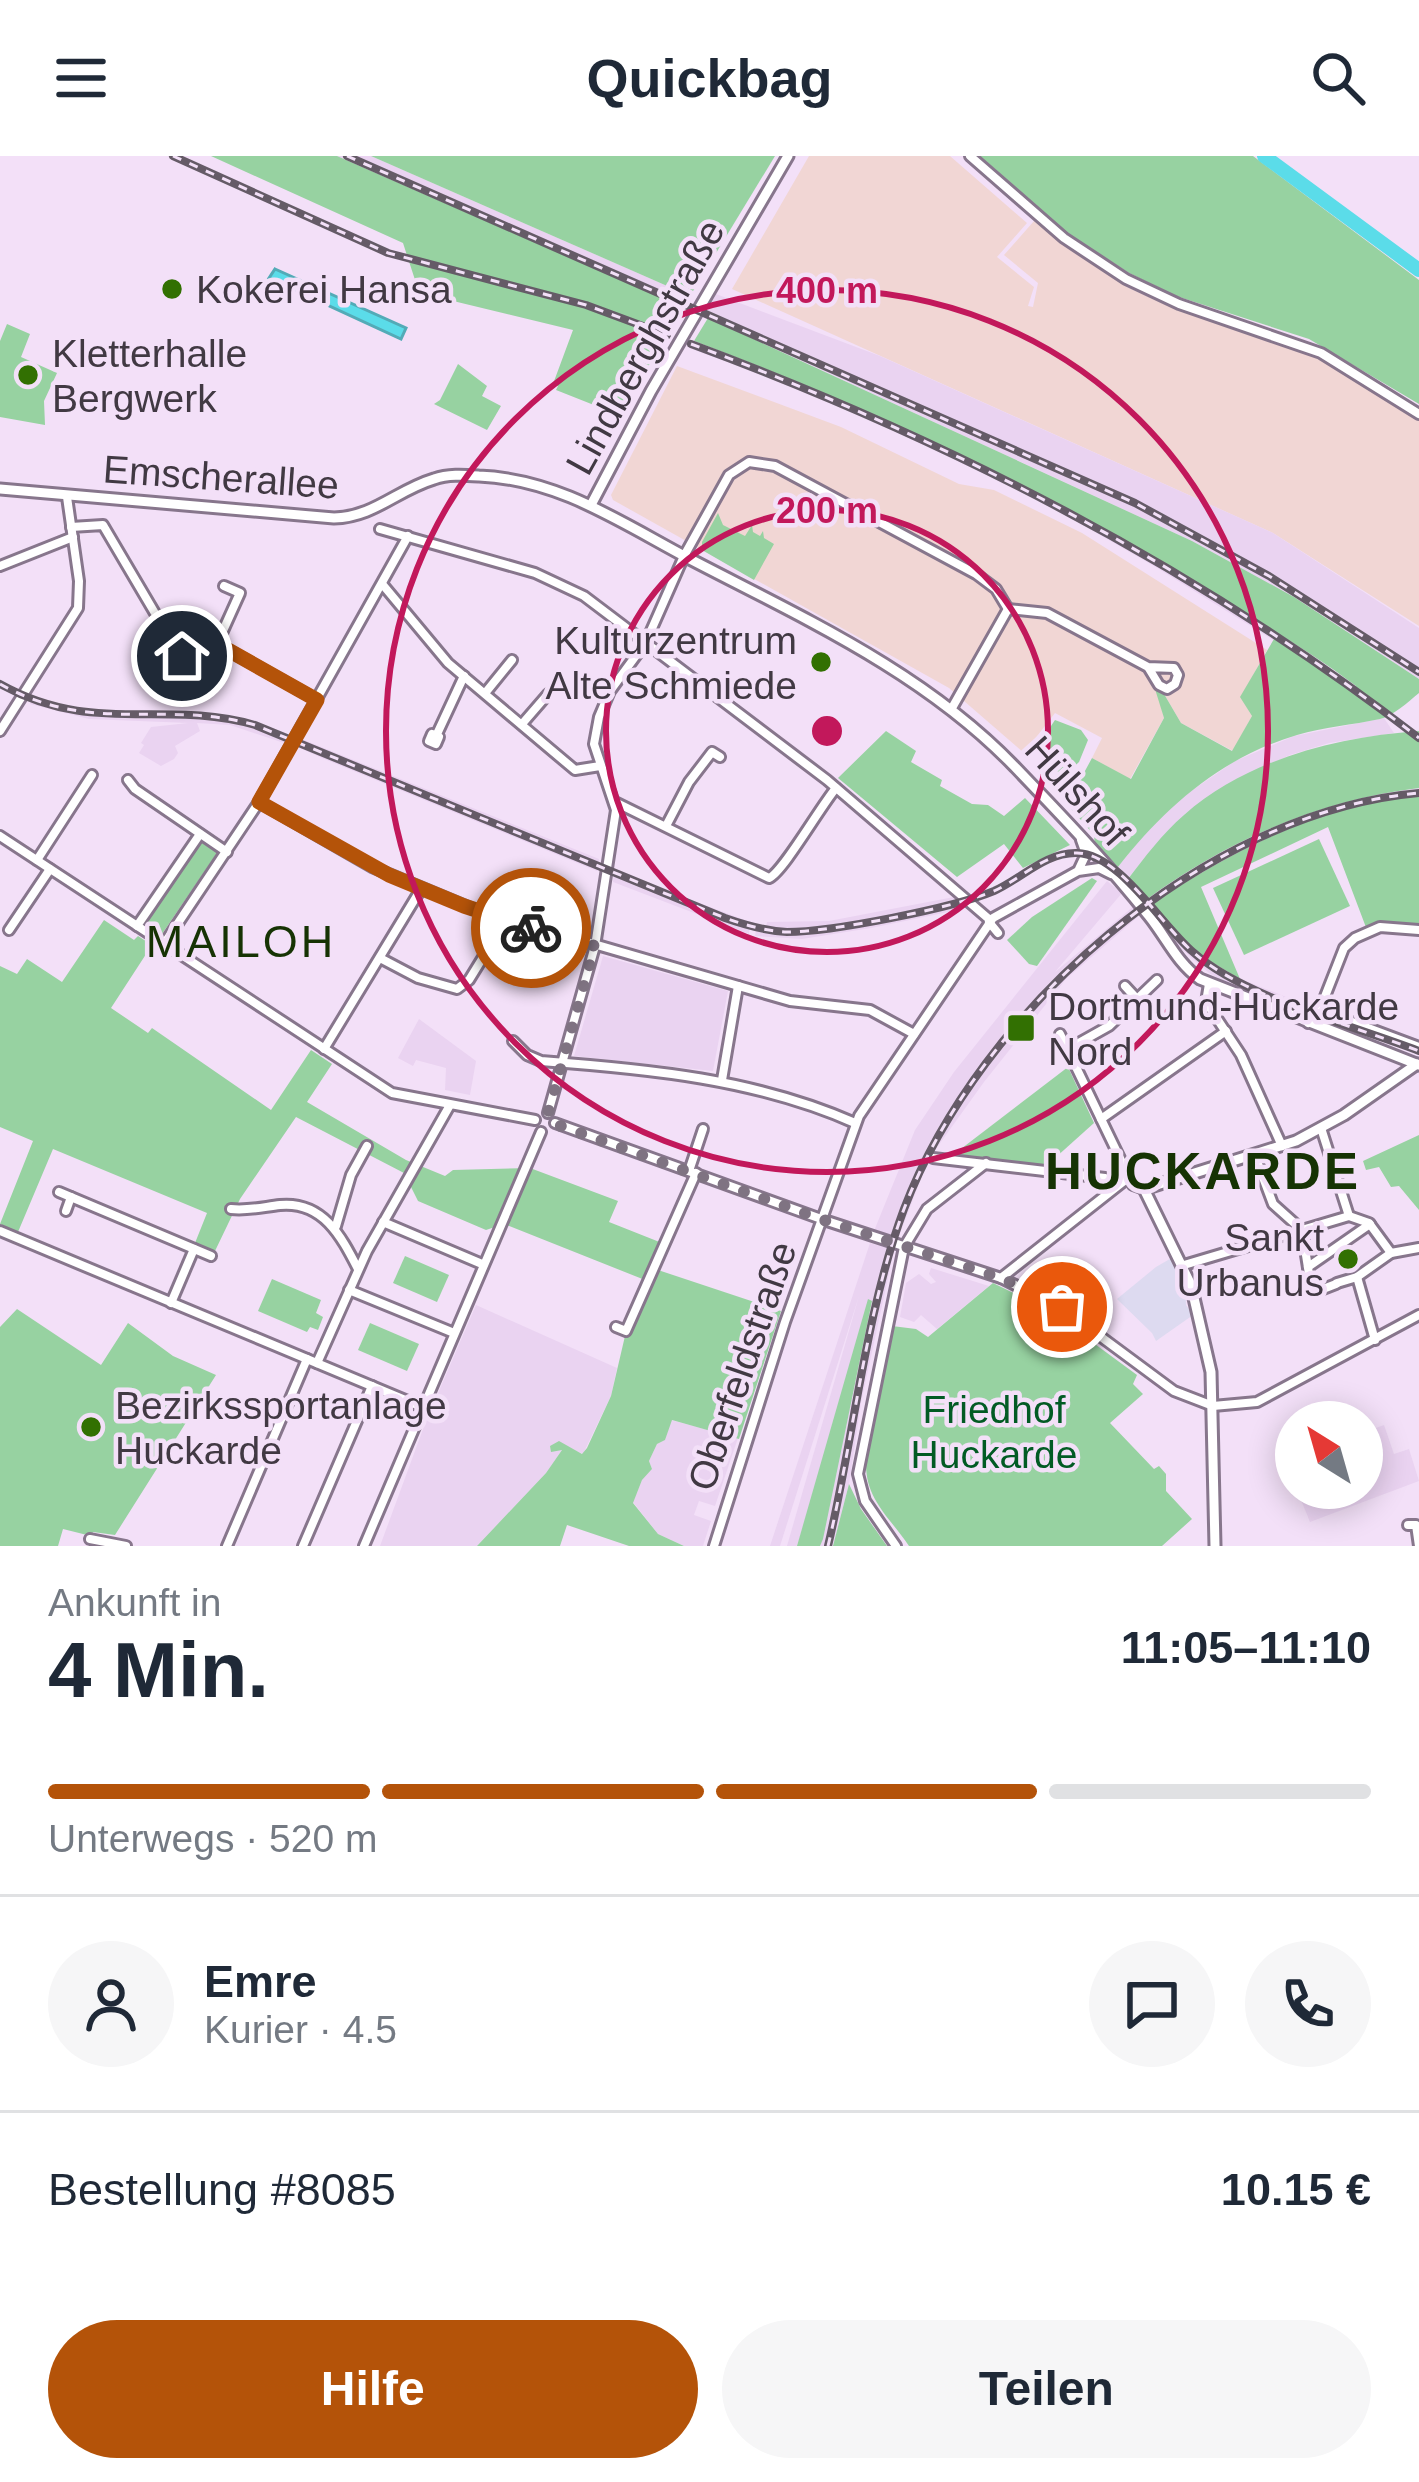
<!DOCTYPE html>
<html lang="de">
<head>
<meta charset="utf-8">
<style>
  :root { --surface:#fff; --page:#f6f6f7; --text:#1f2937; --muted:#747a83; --line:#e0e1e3; --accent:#b45309 }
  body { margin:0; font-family:Arial,sans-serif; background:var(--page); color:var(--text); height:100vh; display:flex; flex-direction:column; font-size:45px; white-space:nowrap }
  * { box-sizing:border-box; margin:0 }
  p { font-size:39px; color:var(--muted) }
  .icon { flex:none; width:66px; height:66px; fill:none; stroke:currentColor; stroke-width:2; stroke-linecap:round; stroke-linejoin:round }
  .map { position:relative; height:1390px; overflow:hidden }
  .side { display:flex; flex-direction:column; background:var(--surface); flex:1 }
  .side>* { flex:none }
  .needle { width:78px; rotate:323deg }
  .fabs { position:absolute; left:1275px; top:1245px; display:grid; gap:24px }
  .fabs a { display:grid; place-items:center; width:108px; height:108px; border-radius:50%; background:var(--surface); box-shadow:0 6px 30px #0003; font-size:60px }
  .pin { position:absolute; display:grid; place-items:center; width:102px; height:102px; color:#fff; margin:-51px; border:6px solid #fff; border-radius:50%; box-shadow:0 3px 12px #0007 }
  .courier { position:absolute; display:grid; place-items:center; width:120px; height:120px; margin:-60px; border:9px solid #b45309; border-radius:50%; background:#fff; color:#222; box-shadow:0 3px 15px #0007 }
  .headline em { font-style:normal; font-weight:800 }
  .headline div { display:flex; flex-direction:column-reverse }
  .headline { display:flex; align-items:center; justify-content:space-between; height:204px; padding:0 48px }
  h1 { font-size:78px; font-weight:800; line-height:90px }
  .bar { display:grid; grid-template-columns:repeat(4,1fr); gap:18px 12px; align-content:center; height:144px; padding:0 48px }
  .bar i { height:15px; border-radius:9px; background:var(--line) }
  .bar .selected { background:var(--accent) }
  .bar p { grid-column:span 4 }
  .line { display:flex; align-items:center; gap:30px; padding:0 48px; border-top:3px solid var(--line) }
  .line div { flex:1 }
  .round { display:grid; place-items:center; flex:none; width:126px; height:126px; border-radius:63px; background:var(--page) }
  .button { display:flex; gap:24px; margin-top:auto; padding:24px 48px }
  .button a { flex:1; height:138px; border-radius:72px; background:var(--accent); color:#fff; font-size:48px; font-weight:800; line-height:138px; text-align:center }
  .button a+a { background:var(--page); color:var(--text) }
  header { display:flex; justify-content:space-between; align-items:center; height:156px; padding:0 48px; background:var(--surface); font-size:54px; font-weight:800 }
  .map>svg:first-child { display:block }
  .commercial { fill:#dddaf0 }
  .industrial { fill:#f1d6d4 }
  .built { fill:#ead3f1 }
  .green { fill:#97d2a1 }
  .water { fill:#5bdce9; stroke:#53abb7; stroke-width:3 }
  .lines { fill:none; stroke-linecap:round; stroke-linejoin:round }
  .river { stroke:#5bdce9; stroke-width:14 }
  .minor-casing { stroke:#87768c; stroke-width:14 }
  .major-casing { stroke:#87768c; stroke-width:15 }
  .minor { stroke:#fff; stroke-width:8 }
  .major { stroke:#fff; stroke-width:9 }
  .rail-casing { stroke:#655b67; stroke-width:8 }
  .rail { stroke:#f3e0f8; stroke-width:3; stroke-dasharray:9; stroke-linecap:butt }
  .done { stroke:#7f7382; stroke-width:12; stroke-dasharray:0 21.6 }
  .route { stroke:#b45309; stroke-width:15 }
  .ring { fill:none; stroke:#c2185b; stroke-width:6 }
  .poi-dot { fill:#327002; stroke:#f3e0f8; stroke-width:4.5 }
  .labels { text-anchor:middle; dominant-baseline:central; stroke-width:9; stroke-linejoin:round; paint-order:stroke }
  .poi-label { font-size:39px; fill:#413943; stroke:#f3e0f8; text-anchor:start }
  .street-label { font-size:39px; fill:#413943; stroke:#f3e0f8 }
  .park-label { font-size:39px; fill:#025b24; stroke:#f3e0f8 }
  .quarter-label { font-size:45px; letter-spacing:3px; fill:#163304; stroke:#f3e0f8 }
  .district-label { font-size:51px; font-weight:bold; letter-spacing:3px; fill:#163304; stroke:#f3e0f8 }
  .centre { fill:#c2185b; stroke:#f3e0f8; stroke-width:6 }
  .ring-label { font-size:36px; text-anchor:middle; font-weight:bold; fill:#c2185b; stroke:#f3e0f8; stroke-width:9; stroke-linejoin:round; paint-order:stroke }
</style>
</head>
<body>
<header><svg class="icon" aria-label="menu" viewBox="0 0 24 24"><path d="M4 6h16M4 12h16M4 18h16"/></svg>Quickbag<svg class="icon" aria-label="search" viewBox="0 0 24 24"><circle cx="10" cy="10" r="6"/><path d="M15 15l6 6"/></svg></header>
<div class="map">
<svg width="1419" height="1390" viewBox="0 0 1419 1390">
  <rect width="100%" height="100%" fill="#f3e0f8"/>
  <!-- commercial -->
  <path class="commercial" d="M1175 1100 1179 1109 1175 1116 1180 1127 1185 1125 1186 1149 1193 1159 1156 1185 1152 1177 1117 1143 1156 1111Z"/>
  <!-- industrial -->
  <g class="industrial">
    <path d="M809 0H950L1027 67 997 101 1034 131 1028 150 1033 151 1038 127 1004 99 1034 65 1127 131 1175 153 1309 197 1419 262V470L1273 377 732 133Z"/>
    <path d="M677 210 841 271 959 328 994 334 1082 377 1267 494 1241 541 1252 560 1233 595 1181 567 1164 538 1157 535 1164 562 1130 623 1092 602 1102 582 1055 557 1024 597 949 532 613 344 611 339Z"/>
  </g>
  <!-- built -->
  <g class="built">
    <path d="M337 0H371L690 140 683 151Z"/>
    <path d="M716 138 880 200 1273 377 1419 472V523L1294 441 1192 385 704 160Z"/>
    <path d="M691 185 854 248 1054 344 1246 458 1355 529 1352 533 1154 410 1041 345 817 238 689 192Z"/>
    <path d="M34 541 60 550 105 557H213L288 578 284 587 230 569 197 567 200 575 175 590 178 597 174 603 161 610 139 597 144 589 141 587 151 571 188 567 89 563 30 548Z"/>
    <path d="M1384 562 1394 577 1329 587 1290 599 1227 630 1186 657 1128 722 1147 744 1212 701 1262 676 1358 641 1419 632V640L1398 642 1263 684 1151 749 1198 798 1221 815 1311 851 1305 856 1296 857 1253 841 1209 817 1177 789 1103 702 1121 717 1118 711 1148 673 1178 644 1235 605 1294 580Z"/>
    <path d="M304 584 599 703 597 715 322 602 300 592Z"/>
    <path d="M614 715 750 766 749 778 613 726Z"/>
    <path d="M1107 725 1122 737 1055 816 1134 750 1140 759 1066 823 984 926 928 1004 899 1080 874 1075 915 974 954 916Z"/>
    <path d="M954 741 958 754 871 772 802 783 755 780 757 769 766 771 767 766 829 765Z"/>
    <path d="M603 800 728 835 713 915 574 900Z"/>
    <path d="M419 863 476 905 470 939 445 934 446 912 416 904 413 910 398 902Z"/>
    <path d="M870 1087 894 1094 861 1247 849 1328 833 1390H820L872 1146 797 1390H787L859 1140 780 1390H770Z"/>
    <path d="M931 1112 989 1130 937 1173 921 1159 914 1166 900 1161 906 1127 919 1118 931 1128 936 1126 929 1118Z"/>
    <path d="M476 1149 617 1212 611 1240 583 1298 565 1290 546 1317 477 1390H380L426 1265Z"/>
    <path d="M671 1264 738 1282 715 1350 699 1345 695 1356 694 1359 711 1365 703 1390H684L658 1378 633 1346 642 1324 652 1313 649 1305 657 1288 665 1284Z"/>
    <path d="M1384 1269 1394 1298 1409 1293 1419 1325 1310 1366 1285 1305 1296 1298V1332H1362V1277Z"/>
  </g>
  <!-- green -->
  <g class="green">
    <path d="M211 0H337L683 151 628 245 609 255 556 234 558 230 553 228 573 174 449 144 417 130 403 87Z"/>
    <path d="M371 0H775L690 140Z"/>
    <path d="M980 0H1253L1419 124V248L1309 183 1176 140 1129 117 1070 79Z"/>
    <path d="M708 162 1192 385 1294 441 1419 523V537C1408 546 1393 560 1380 563 1352 569 1324 571 1297 579 1222 601 1165 651 1118 711L1101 699 1095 690 1094 679 1067 648 1092 602 1131 623 1164 562 1155 533 1164 538 1181 567 1232 595 1252 560 1240 541 1274 483 1353 534 1356 530C1303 490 1244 458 1187 423 1030 327 866 250 694 185Z"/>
    <path d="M7 168 30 178 21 201 57 217 44 245 45 269 0 261V185Z"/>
    <path d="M458 208 487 230 482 240 501 250 487 274 434 248 440 244Z"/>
    <path d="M718 357 723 369 745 380 752 369 753 376 760 380 763 375 764 382 774 388 754 424 702 394V386Z"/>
    <path d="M1055 564 1081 574 1088 584 1079 606 1067 617 1058 616 1052 608 1047 576Z"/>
    <path d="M886 575 916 595 911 606 942 624 940 630 972 648 988 649 1004 660 1025 642 1070 689 1023 712 1004 688 957 721 838 622Z"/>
    <path d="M1419 575V632C1320 644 1226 685 1146 744L1128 723C1145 701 1162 678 1184 659 1248 603 1336 581 1419 575Z"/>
    <path d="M1419 640V774H1367L1328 671 1201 731 1240 823 1198 798 1151 749C1230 695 1322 648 1419 640Z"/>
    <path d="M1319 683 1350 750 1244 799 1213 732Z"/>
    <path d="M198 684 217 697 162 778 143 765Z"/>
    <path d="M1092 722 1097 725 1037 810 1029 808 1007 784 1032 761Z"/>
    <path d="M104 764 134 784 138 780 152 789 111 852 148 877 152 872 271 954 311 894 332 908 307 946 406 1004 445 1020 453 1014 530 1012 618 1045 609 1066 662 1087 645 1124 504 1068 486 1074 418 1045 404 1017 296 961 240 1043 215 1095 195 1087 207 1057 53 993 18 1076 0 1068 33 985 0 971V810L17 818 27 803 62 826Z"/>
    <path d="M1068 911 1094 967 1045 1011 953 999Z"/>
    <path d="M1419 979V1054L1399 1030 1391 1031 1379 1011 1366 1014 1363 1005Z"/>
    <path d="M405 1100 449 1119 437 1146 393 1127Z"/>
    <path d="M658 1114 781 1155 739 1283 672 1264 665 1284 657 1288 649 1305 652 1313 642 1324 633 1347 658 1378 684 1390H629L567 1369 560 1390H477L546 1317 562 1294 551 1296 550 1290 559 1285 582 1298 587 1292 611 1240 625 1180Z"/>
    <path d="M272 1123 321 1144 316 1157 323 1161 318 1174 310 1171 307 1176 258 1155Z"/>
    <path d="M993 1127 1050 1155 1137 1219 1133 1228 1143 1238 1110 1267 1154 1313 1159 1310 1166 1318V1335L1192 1363 1162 1390H909C891 1363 866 1344 866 1309L892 1170 916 1173 928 1181Z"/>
    <path d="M868 1143 872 1145 823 1383 820 1390H797Z"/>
    <path d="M17 1153 101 1209 128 1167 173 1200 216 1219 115 1379 93 1376 91 1380 63 1373 58 1390H0V1171Z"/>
    <path d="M370 1167 419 1188 407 1215 358 1194Z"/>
    <path d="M849 1328 861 1353 887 1390H833Z"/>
  </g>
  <!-- water -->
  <path class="water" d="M275 113 406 172 401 183 269 122Z"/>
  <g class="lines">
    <!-- river -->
    <path class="river" d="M1264 0 1419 114"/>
    <defs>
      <g id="minor">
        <path d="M970 0 1064 82 1126 123 1179 148 1321 197 1419 258"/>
        <path d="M71 371 103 369 179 498 189 500 214 486 317 544"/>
        <path d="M380 373 535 417 584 440 827 624 990 764"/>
        <path d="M0 410 73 381"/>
        <path d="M383 429 448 507 575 614 600 610"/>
        <path d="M1008 453 1047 457 1148 511 1159 529 1167 533 1175 528 1178 519 1174 512 1148 511"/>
        <path d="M217 488 240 437 224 430"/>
        <path d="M486 536 512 504"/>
        <path d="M952 552 1008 453"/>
        <path d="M522 568 548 538"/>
        <path d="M0 575 78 452 79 425 67 341"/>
        <path d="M432 578 439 581 436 588 429 585Z"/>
        <path d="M437 578 464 520"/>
        <path d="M128 624 135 633 227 696"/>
        <path d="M259 646 372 711 473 753 790 845 870 854 914 878"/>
        <path d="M615 646 769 722C783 716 820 651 836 632"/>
        <path d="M666 670 689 626 712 596 720 601"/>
        <path d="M0 680 392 937 535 964"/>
        <path d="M37 704 92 619"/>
        <path d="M1079 713 1086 698 1081 684"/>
        <path d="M989 766 998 777"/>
        <path d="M137 770 200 678"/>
        <path d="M9 774 50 713"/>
        <path d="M164 788 259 646 408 380"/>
        <path d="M380 802 418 822 457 833 469 824 506 764"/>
        <path d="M1209 828 1206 846 1241 899 1282 990"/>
        <path d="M1125 830 1137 843"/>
        <path d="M1322 846 1336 860 1419 891"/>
        <path d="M1308 867 1324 843 1344 792 1355 782 1380 771 1419 774"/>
        <path d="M1060 878 1129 1021 1133 1029 1144 1033"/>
        <path d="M513 885 527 899 541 905C648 913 756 923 855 967"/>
        <path d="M324 893 421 733"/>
        <path d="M1068 893 1109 870 1157 824"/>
        <path d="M722 924 738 830"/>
        <path d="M548 957 595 790 616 654 594 588 599 561 610 535 646 486 684 400 729 319 749 306 775 310 976 418 996 433 1008 453"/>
        <path d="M1101 963 1226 875"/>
        <path d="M555 967 824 1064 1001 1122 1062 1152 1174 1235 1213 1250 1257 1246 1419 1159"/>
        <path d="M1321 972 1349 1060"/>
        <path d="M1255 1000 1273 1048 1302 1074 1309 1118 1318 1135 1336 1128"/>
        <path d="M933 1002 1105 1022 1115 1030"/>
        <path d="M689 1015 703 973"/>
        <path d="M59 1036 211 1100"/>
        <path d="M231 1053C248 1055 263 1051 280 1049 323 1045 341 1080 358 1113"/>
        <path d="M66 1055 71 1041"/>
        <path d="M1349 1060 1369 1067 1391 1097"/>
        <path d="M383 1066 482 1108"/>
        <path d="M336 1070 351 1019 367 990"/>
        <path d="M0 1075 422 1251"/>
        <path d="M1184 1109 1349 1060"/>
        <path d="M1308 1111 1370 1068"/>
        <path d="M1357 1121 1375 1184"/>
        <path d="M1001 1122 1129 1021"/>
        <path d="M1337 1127 1357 1121 1391 1097 1419 1092"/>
        <path d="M349 1134 454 1177"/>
        <path d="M171 1147 194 1093"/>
        <path d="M616 1171 626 1175 696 1017"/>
        <path d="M317 1207 367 1095 450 949"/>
        <path d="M1408 1369H1416L1419 1390"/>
        <path d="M90 1383 126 1390"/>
        <path d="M227 1390 307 1203"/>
        <path d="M303 1390 372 1230"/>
        <path d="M364 1390 541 976"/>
        <path d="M714 1390 785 1166 859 960 993 762 1078 715 1099 712 1111 718"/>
        <path d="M896 1390 865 1345 858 1318 904 1091 927 1053 986 1007"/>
      </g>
      <g id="major">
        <path d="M0 333 334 362C374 361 397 334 434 323 448 318 463 319 479 320 558 323 620 366 688 402 803 462 924 516 1015 611 1061 659 1108 708 1149 760 1166 781 1177 807 1200 823L1419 909"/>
        <path d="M591 349 651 235 788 0"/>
        <path d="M1215 1390 1211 1216 1191 1129 1144 1033 1296 985 1344 959 1417 908"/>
      </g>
    </defs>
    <!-- minor casing -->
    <use href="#minor" class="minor-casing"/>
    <!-- major casing -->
    <use href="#major" class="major-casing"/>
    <!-- minor -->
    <use href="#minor" class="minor"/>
    <!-- major -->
    <use href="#major" class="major"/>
    <defs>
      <g id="rail">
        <path d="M173 0 388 97 586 149 667 179"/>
        <path d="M347 0 1135 347 1269 420 1419 516"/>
        <path d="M691 188C950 284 1200 413 1419 582"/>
        <path d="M0 528C93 580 163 543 255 569L725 762C745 769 765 775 787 776 832 776 953 752 994 735 1021 723 1046 696 1077 697 1120 698 1161 769 1193 796 1243 841 1354 870 1419 895"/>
        <path d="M828 1390C854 1281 865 1157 904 1053 979 855 1204 656 1419 637"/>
      </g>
    </defs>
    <!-- rail casing -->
    <use href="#rail" class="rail-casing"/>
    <!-- rail -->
    <use href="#rail" class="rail"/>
  </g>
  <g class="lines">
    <!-- done -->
    <path class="done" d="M531 772 595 790 548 957 555 968 824 1064 1001 1122 1062 1151"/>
    <!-- route -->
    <path class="route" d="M182 500 214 486 317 544 259 646 389 719 464 750 531 772"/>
  </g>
  <!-- distance rings -->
  <g class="ring">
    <circle cx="827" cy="575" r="221"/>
    <circle cx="827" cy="575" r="441"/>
  </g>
  <!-- markers -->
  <g class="poi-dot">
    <circle cx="172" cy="133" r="12"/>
    <circle cx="28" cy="219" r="12"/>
    <circle cx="821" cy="506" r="12"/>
    <rect x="1006" y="857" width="30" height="30" rx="6"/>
    <circle cx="1348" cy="1103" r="12"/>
    <circle cx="91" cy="1271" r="12"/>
  </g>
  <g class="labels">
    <!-- poi labels -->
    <g class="poi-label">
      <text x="196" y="133">Kokerei Hansa</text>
      <text x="52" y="197">Kletterhalle<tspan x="52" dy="45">Bergwerk</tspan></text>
      <text x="797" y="484" text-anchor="end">Kulturzentrum<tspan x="797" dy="45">Alte Schmiede</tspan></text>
      <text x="1048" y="850">Dortmund-Huckarde<tspan x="1048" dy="45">Nord</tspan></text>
      <text x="1324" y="1081" text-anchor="end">Sankt<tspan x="1324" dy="45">Urbanus</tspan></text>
      <text x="115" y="1249">Bezirkssportanlage<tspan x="115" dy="45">Huckarde</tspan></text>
    </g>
    <!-- street labels -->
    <g class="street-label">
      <text transform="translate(645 191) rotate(-61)">Lindberghstraße</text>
      <text transform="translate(221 321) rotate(4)">Emscherallee</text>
      <text transform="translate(1077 635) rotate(48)">Hülshof</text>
      <text transform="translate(742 1210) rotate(-71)">Oberfeldstraße</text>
    </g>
    <!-- park labels -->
    <g class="park-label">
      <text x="994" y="1253">Friedhof<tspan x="994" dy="45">Huckarde</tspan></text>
    </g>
    <!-- quarter labels -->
    <g class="quarter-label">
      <text x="241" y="785">MAILOH</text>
    </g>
    <!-- district labels -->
    <g class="district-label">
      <text x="1203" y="1015">HUCKARDE</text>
    </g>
  </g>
  <circle cx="827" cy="575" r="18" class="centre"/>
  <g class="ring-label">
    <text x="827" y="147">400 m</text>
    <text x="827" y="367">200 m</text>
  </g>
</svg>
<div class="fabs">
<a><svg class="needle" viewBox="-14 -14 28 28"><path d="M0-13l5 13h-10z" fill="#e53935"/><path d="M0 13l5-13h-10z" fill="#747a83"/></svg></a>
</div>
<div class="pin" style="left:1062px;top:1151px;background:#ea580c"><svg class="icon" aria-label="bag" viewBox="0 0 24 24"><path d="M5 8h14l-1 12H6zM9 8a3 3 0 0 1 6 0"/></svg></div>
<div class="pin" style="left:182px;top:500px;background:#1f2937"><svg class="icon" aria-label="home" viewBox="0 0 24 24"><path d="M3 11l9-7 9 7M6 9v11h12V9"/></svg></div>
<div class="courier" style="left:531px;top:772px"><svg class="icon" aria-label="bike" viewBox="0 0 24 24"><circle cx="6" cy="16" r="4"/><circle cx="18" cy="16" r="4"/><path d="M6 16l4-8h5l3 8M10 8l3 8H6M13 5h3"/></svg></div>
</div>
<section class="side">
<div class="headline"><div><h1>4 Min.</h1><p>Ankunft in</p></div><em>11:05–11:10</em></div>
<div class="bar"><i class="selected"></i><i class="selected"></i><i class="selected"></i><i></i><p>Unterwegs · 520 m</p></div>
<div class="line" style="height:216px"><a class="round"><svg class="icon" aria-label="person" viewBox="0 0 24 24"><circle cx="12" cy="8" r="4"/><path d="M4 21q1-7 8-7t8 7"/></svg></a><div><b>Emre</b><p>Kurier · 4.5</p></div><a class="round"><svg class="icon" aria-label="chat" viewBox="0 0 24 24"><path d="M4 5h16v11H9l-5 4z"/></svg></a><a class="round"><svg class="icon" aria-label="phone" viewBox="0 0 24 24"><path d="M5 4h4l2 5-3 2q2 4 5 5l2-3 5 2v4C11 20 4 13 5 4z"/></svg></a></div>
<div class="line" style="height:156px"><div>Bestellung #8085</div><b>10.15 €</b></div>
<div class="button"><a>Hilfe</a><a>Teilen</a></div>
</section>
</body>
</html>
